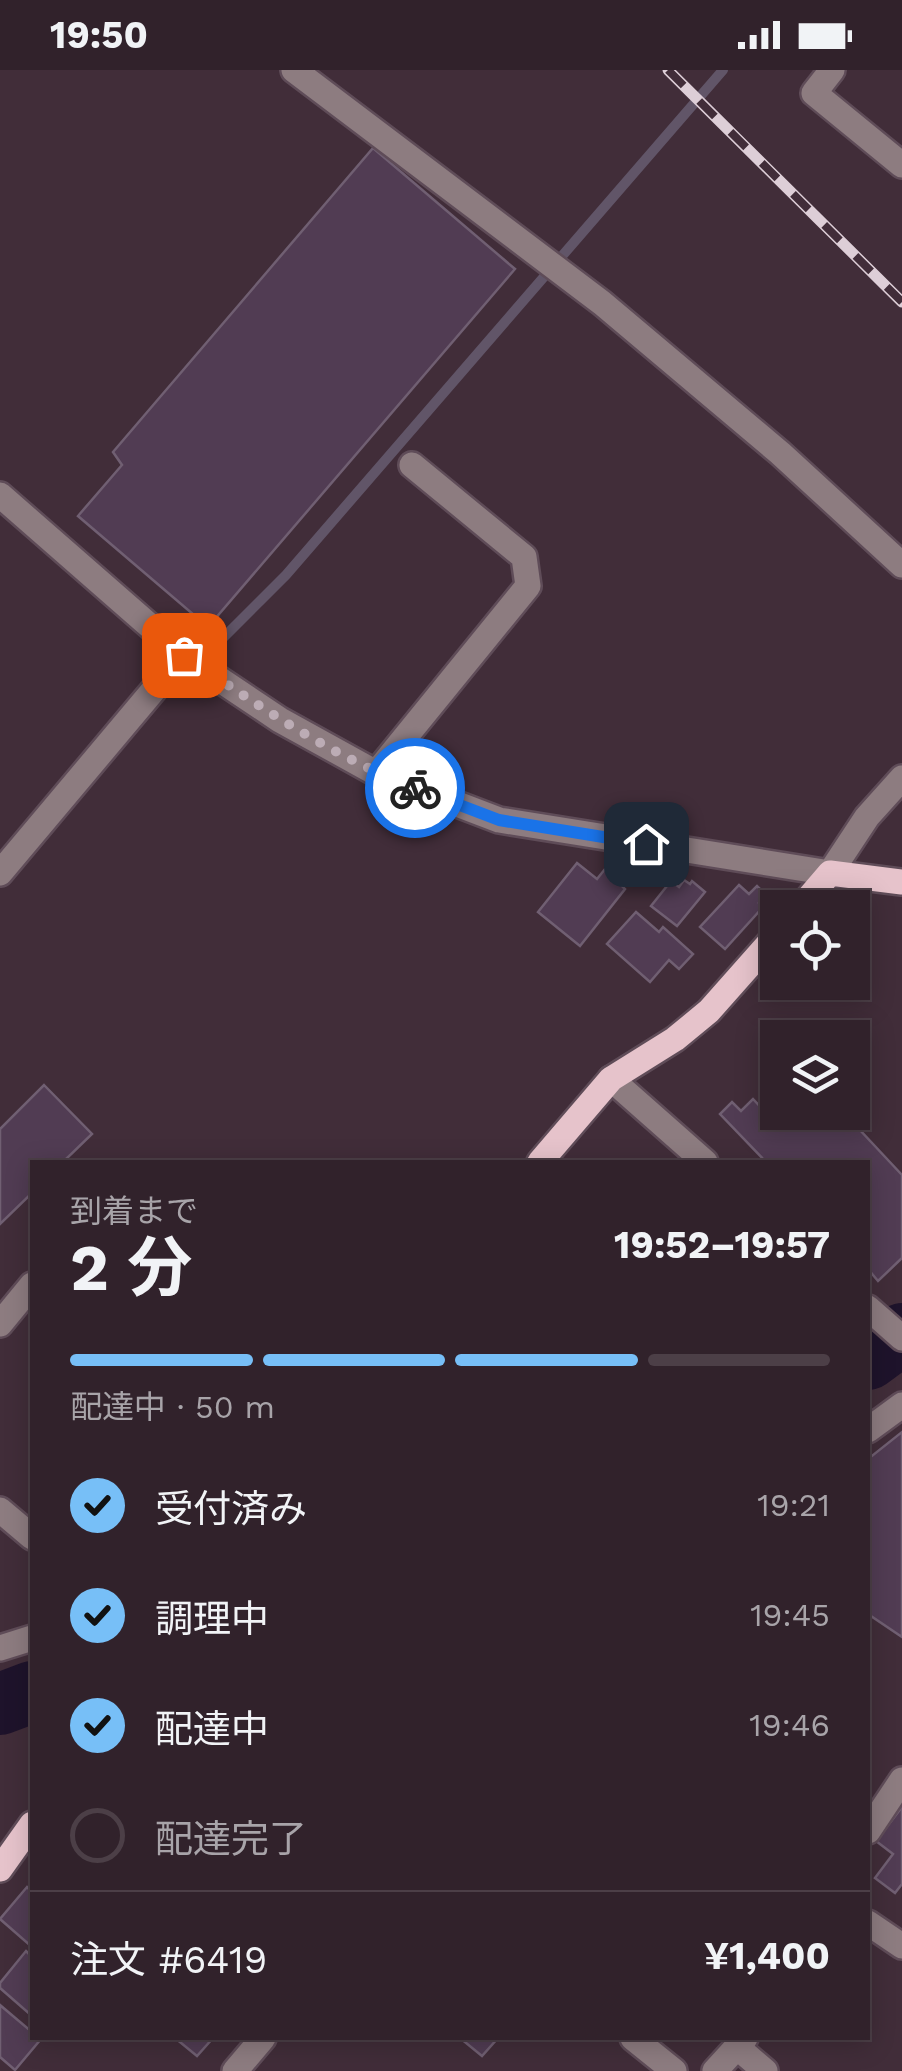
<!DOCTYPE html>
<html lang="ja">
<head>
<meta charset="utf-8">
<style>
  :root { --surface:#31222b; --page:#3d2f37; --text:#f1f3f6; --muted:#a8a4a9; --line:#4c3f47; --accent:#77bff7 }
  body { margin:0; font-family:"Work Sans","Noto Sans JP",sans-serif; background:var(--page); color:var(--text); height:100vh; display:flex; flex-direction:column; font-size:38px; white-space:nowrap }
  * { box-sizing:border-box; margin:0 }
  p { font-size:32px; color:var(--muted) }
  .icon { flex:none; width:55px; height:55px; fill:none; stroke:currentColor; stroke-width:2; stroke-linecap:round; stroke-linejoin:round }
  .map { position:relative; flex:1; overflow:hidden }
  .side { position:absolute; left:30px; top:1090px; width:840px; height:880px; display:flex; flex-direction:column; background:var(--surface); border-radius:0px; box-shadow:0 5px 25px #0003,0 0 0 2px var(--line) }
  .side>* { flex:none }
  .tools { position:absolute; left:760px; top:820px; display:grid; gap:20px }
  .tools a { display:grid; place-items:center; width:110px; height:110px; border-radius:0px; background:var(--surface); box-shadow:0 5px 25px #0003,0 0 0 2px var(--line); font-size:50px }
  .pin { position:absolute; display:grid; place-items:center; width:85px; height:85px; color:#fff; margin:-42px; border-radius:20px; box-shadow:0 5px 15px #0006 }
  .courier { position:absolute; display:grid; place-items:center; width:100px; height:100px; margin:-50px; border:8px solid #1a73e8; border-radius:50%; background:#fff; color:#222; box-shadow:0 2px 12px #0007 }
  .head em { font-style:normal; font-weight:700 }
  .head div { display:flex; flex-direction:column-reverse }
  .head { display:flex; align-items:center; justify-content:space-between; height:170px; padding:0 40px }
  h1 { font-size:65px; font-weight:700; line-height:75px }
  .bar { display:grid; grid-template-columns:repeat(4,1fr); gap:15px 10px; align-content:center; height:120px; padding:0 40px }
  .bar i { height:12px; border-radius:8px; background:var(--line) }
  .bar .selected { background:var(--accent) }
  .bar p { grid-column:span 4 }
  .line { display:flex; align-items:center; gap:25px; padding:0 40px; border-top:2px solid var(--line) }
  .line div { flex:1 }
  ol { padding:0 40px; list-style:none }
  li { display:flex; align-items:center; gap:30px; height:110px }
  li p { margin-inline-start:auto }
  li .icon { padding:10px; border-radius:50%; background:var(--accent); color:#111; stroke-width:4 }
  li:last-child { color:var(--muted) }
  li i { width:55px; height:55px; border:5px solid var(--line); border-radius:50% }
  .status { display:flex; justify-content:space-between; align-items:center; height:70px; padding:0 50px; background:var(--surface); direction:ltr }
  .status svg { height:28px; fill:currentColor }
  .map>svg:first-child { display:block }
  .lines { fill:none; stroke-linecap:round; stroke-linejoin:round }
  .stream { stroke:#615568; stroke-width:10 }
  .river { stroke:#1e132b; stroke-width:62 }
  .building { fill:#513c53; stroke:#705f72; stroke-width:2.5 }
  .minor-casing { stroke:#5f4c58; stroke-width:30 }
  .major-casing { stroke:#5f4c58; stroke-width:30 }
  .minor { stroke:#8d7c80; stroke-width:25 }
  .major { stroke:#e6c3cb; stroke-width:25 }
  .rail-casing { stroke:#ddced7; stroke-width:11 }
  .rail { stroke:#412d39; stroke-width:8; stroke-dasharray:22; stroke-linecap:butt }
  .done { stroke:#bcacb5; stroke-width:10; stroke-dasharray:0 18 }
  .route { stroke:#1a73e8; stroke-width:12 }
</style>
</head>
<body>
<div class="status"><b>19:50</b><svg viewBox="0 0 49 12"><path d="M0 12V9h3v3zM5 12V6h3v6zM10 12V3h3v9zM15 12V0h3v12zM26 1h20v11H26zM47 4h2v5h-2z"/></svg></div>
<div class="map">
<svg width="902" height="2001" viewBox="0 0 902 2001">
  <rect width="100%" height="100%" fill="#412d39"/>
  <g class="lines">
    <!-- stream -->
    <path class="stream" d="M224 567 286 505 723 0"/>
    <!-- river -->
    <g class="river">
      <path d="M868 1289 902 1264"/>
      <path d="M0 1634 32 1622"/>
    </g>
  </g>
  <!-- building -->
  <g class="building">
    <path d="M373 78 515 199 208 557 78 446 122 395 113 382Z"/>
    <path d="M577 793 597 809 605 799 625 819 580 876 538 842Z"/>
    <path d="M684 810 690 814 692 811 705 822 677 856 651 836 671 811 679 817Z"/>
    <path d="M739 815 749 824 757 816 766 825 759 833 763 837 725 879 700 857Z"/>
    <path d="M636 842 659 862 663 857 693 884 679 899 669 890 650 912 607 874Z"/>
    <path d="M44 1015 92 1064 63 1092H32V1123L0 1154V1059Z"/>
    <path d="M753 1029 769 1046 778 1039V1042H843L902 1105V1188L878 1211 868 1199V1092H766L720 1044 732 1032 741 1041Z"/>
    <path d="M902 1362V1567L868 1544V1389Z"/>
    <path d="M902 1737V1814L895 1823 875 1808 893 1784 876 1771Z"/>
    <path d="M27 1817 32 1822V1877L0 1849Z"/>
    <path d="M26 1881 32 1887V1946L0 1918V1913Z"/>
    <path d="M0 1935 32 1962V1968L41 1969 15 2000 0 1987Z"/>
    <path d="M175 1968H213L197 1986Z"/>
    <path d="M460 1968H498L482 1986Z"/>
  </g>
  <g class="lines">
    <defs>
      <g id="minor">
        <path d="M294 0 602 233 780 383 902 495"/>
        <path d="M832 0 814 23 902 95"/>
        <path d="M0 425 183 585 280 650 376 703 499 750 830 803 867 747 902 708"/>
        <path d="M376 703 528 516 524 487 412 395"/>
        <path d="M0 803 183 585"/>
        <path d="M611 1009 705 1092"/>
        <path d="M868 1238 902 1268"/>
        <path d="M0 1254 32 1215"/>
        <path d="M868 1360 902 1335"/>
        <path d="M0 1440 32 1467"/>
        <path d="M0 1578 32 1568"/>
        <path d="M868 1761 902 1710"/>
        <path d="M868 1853 902 1876"/>
        <path d="M633 1968 674 2001"/>
        <path d="M737 1977 765 2001"/>
        <path d="M235 2001 263 1968"/>
        <path d="M715 2001 745 1968"/>
      </g>
      <g id="major">
        <path d="M800 838 830 803 902 812"/>
        <path d="M540 1092 611 1009 675 969 709 941 778 863"/>
        <path d="M0 1799 32 1754"/>
      </g>
    </defs>
    <!-- minor casing -->
    <use href="#minor" class="minor-casing"/>
    <!-- major casing -->
    <use href="#major" class="major-casing"/>
    <!-- minor -->
    <use href="#minor" class="minor"/>
    <!-- major -->
    <use href="#major" class="major"/>
    <defs>
      <path id="rail" d="M668 0 902 232"/>
    </defs>
    <!-- rail casing -->
    <use href="#rail" class="rail-casing"/>
    <!-- rail -->
    <use href="#rail" class="rail"/>
  </g>
  <g class="lines">
    <!-- done -->
    <path class="done" d="M184 585C257 635 331 686 415 718"/>
    <!-- route -->
    <path class="route" d="M415 718 499 750 646 774"/>
  </g>
</svg>
<div class="tools">
<a><svg class="icon" aria-label="locate" viewBox="0 0 24 24"><circle cx="12" cy="12" r="6"/><path d="M12 2v4M12 18v4M2 12h4M18 12h4"/></svg></a>
<a><svg class="icon" aria-label="layers" viewBox="0 0 24 24"><path d="M12 4l9 5-9 5-9-5zM3 14l9 5 9-5"/></svg></a>
</div>
<div class="pin" style="left:184px;top:585px;background:#ea580c"><svg class="icon" aria-label="bag" viewBox="0 0 24 24"><path d="M5 8h14l-1 12H6zM9 8a3 3 0 0 1 6 0"/></svg></div>
<div class="pin" style="left:646px;top:774px;background:#1f2937"><svg class="icon" aria-label="home" viewBox="0 0 24 24"><path d="M3 11l9-7 9 7M6 9v11h12V9"/></svg></div>
<div class="courier" style="left:415px;top:718px"><svg class="icon" aria-label="bike" viewBox="0 0 24 24"><circle cx="6" cy="16" r="4"/><circle cx="18" cy="16" r="4"/><path d="M6 16l4-8h5l3 8M10 8l3 8H6M13 5h3"/></svg></div>
<section class="side">
<div class="head"><div><h1>2 分</h1><p>到着まで</p></div><em>19:52–19:57</em></div>
<div class="bar"><i class="selected"></i><i class="selected"></i><i class="selected"></i><i></i><p>配達中 · 50 m</p></div>
<ol>
<li><svg class="icon" aria-label="check" viewBox="0 0 24 24"><path d="M5 12l5 5 9-10"/></svg>受付済み<p>19:21</p></li>
<li><svg class="icon" aria-label="check" viewBox="0 0 24 24"><path d="M5 12l5 5 9-10"/></svg>調理中<p>19:45</p></li>
<li><svg class="icon" aria-label="check" viewBox="0 0 24 24"><path d="M5 12l5 5 9-10"/></svg>配達中<p>19:46</p></li>
<li><i></i>配達完了</li>
</ol>
<div class="line" style="height:130px"><div>注文 #6419</div><b>¥1,400</b></div>
</section>
</div>
</body>
</html>
